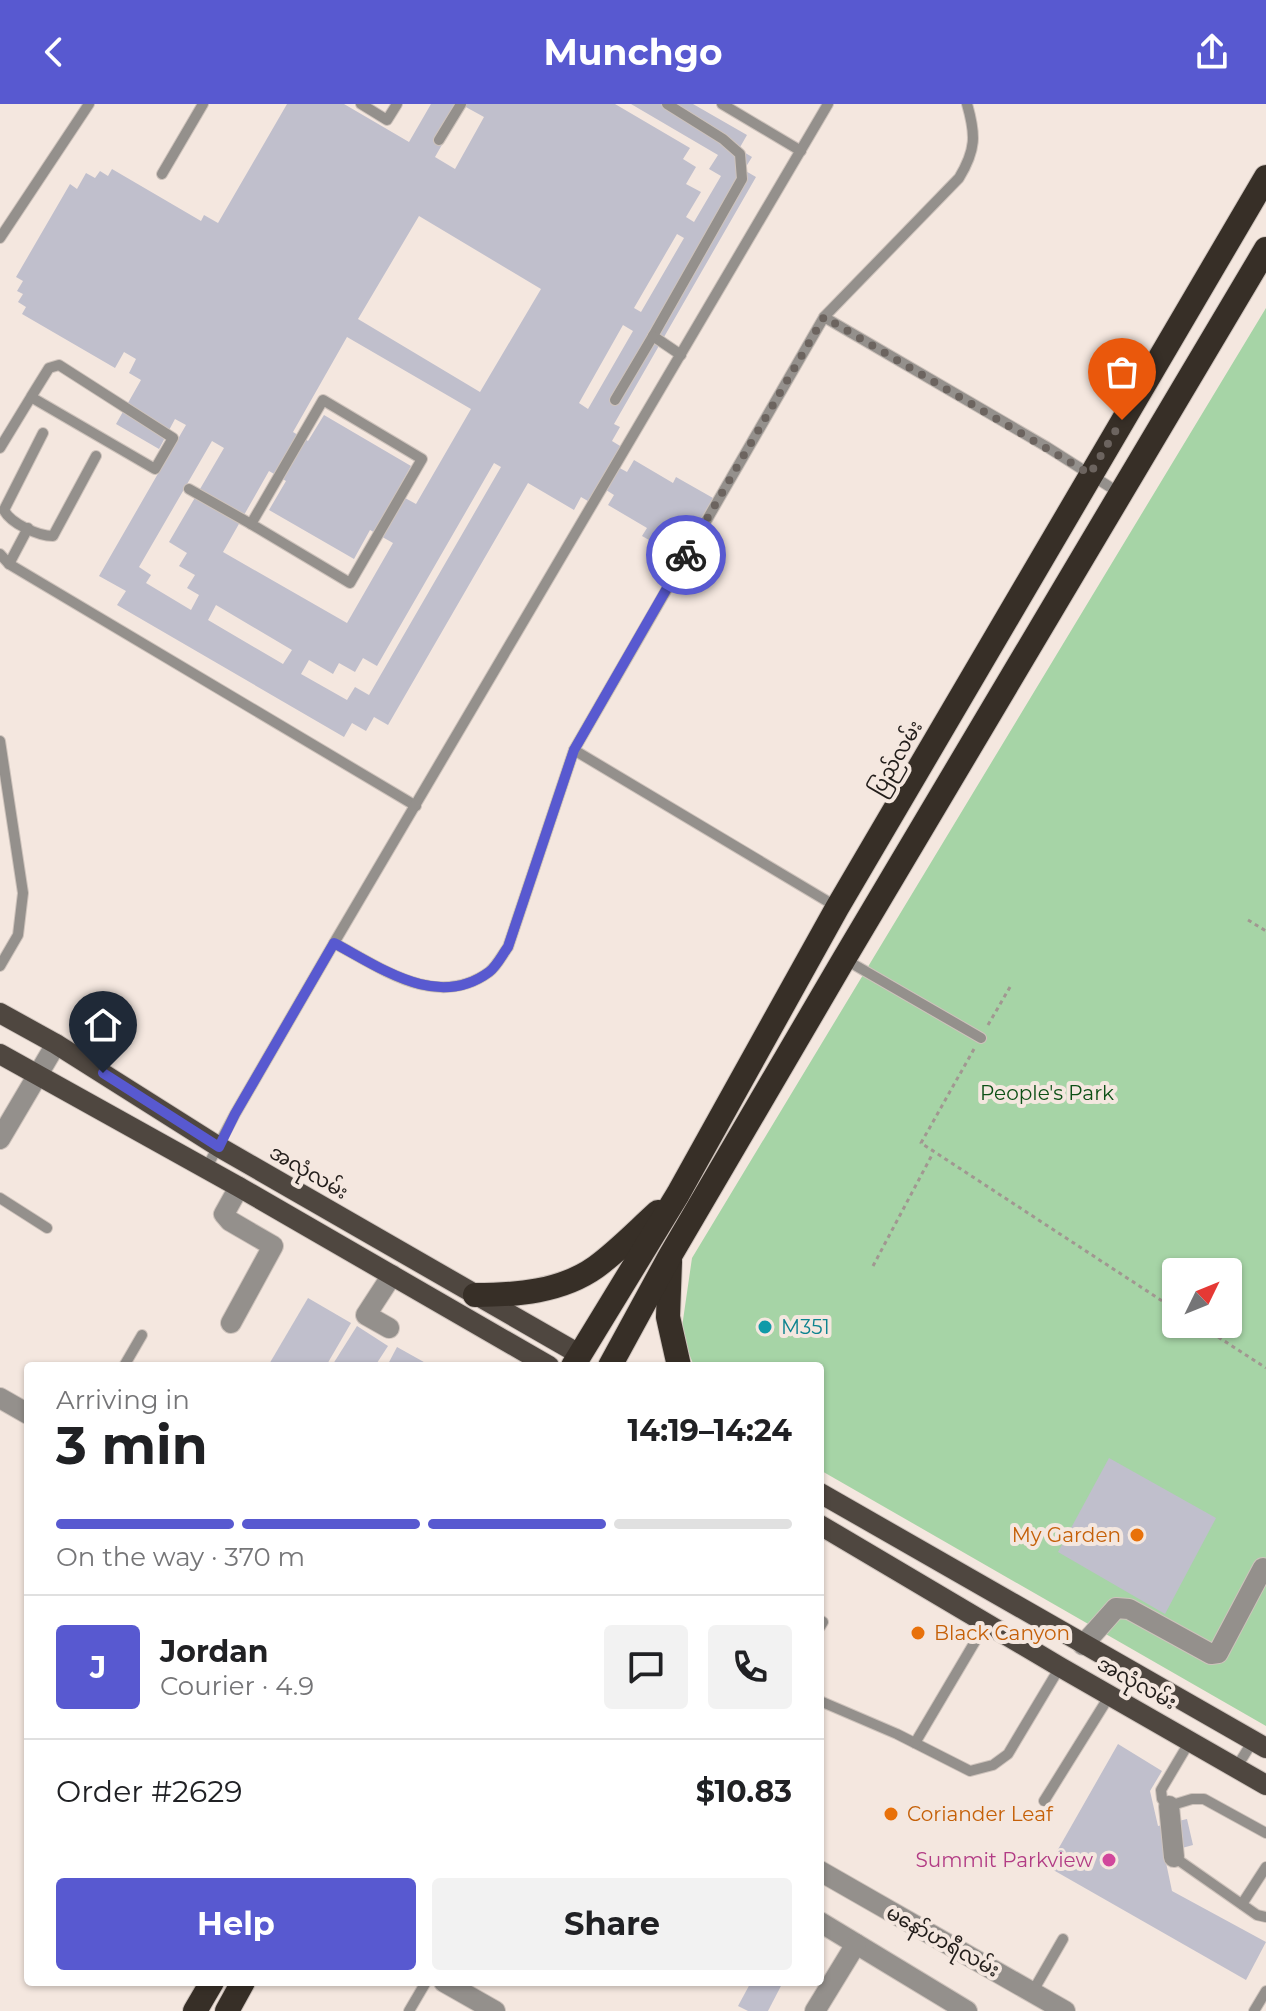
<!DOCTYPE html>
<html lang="en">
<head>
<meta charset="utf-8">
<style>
  :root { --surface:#fff; --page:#f2f2f2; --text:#202124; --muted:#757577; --line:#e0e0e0; --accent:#5859d0 }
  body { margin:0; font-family:Montserrat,"Noto Sans Myanmar",sans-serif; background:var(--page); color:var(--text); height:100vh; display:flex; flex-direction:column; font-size:30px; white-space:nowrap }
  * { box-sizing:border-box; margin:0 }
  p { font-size:26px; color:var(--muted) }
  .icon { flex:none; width:44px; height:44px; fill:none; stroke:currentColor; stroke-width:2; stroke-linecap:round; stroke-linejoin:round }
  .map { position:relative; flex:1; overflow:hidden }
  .details { position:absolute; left:24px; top:1258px; width:800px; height:624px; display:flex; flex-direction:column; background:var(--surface); border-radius:8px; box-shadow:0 2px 6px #0004 }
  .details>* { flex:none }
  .needle { width:52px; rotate:47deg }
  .buttons { position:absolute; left:1162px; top:1154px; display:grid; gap:16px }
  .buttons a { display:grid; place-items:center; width:80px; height:80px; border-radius:8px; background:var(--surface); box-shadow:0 2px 6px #0004; font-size:40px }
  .pin { position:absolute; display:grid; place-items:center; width:68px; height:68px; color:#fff; margin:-82px -34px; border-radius:50% 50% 50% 0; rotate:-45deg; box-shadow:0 0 8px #0007 }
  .pin .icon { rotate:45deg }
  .courier { position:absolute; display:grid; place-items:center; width:80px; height:80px; margin:-40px; border:6px solid #5859d0; border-radius:50%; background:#fff; color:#222; box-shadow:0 2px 10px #0007 }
  .head em { font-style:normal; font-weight:700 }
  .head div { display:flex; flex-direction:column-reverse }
  .head { display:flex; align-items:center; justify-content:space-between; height:136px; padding:0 32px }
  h1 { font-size:52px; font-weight:700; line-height:60px }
  .bar { display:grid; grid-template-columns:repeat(4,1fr); gap:12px 8px; align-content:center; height:96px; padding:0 32px }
  .bar i { height:10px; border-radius:6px; background:var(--line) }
  .bar .on { background:var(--accent) }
  .bar p { grid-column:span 4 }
  .line { display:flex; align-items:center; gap:20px; padding:0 32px; border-top:2px solid var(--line) }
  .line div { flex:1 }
  .round { display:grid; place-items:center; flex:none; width:84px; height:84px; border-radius:8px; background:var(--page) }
  .action { display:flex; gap:16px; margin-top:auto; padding:16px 32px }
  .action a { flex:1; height:92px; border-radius:8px; background:var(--accent); color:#fff; font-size:32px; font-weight:700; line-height:92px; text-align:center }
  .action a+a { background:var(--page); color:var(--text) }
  header { display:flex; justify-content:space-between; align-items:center; height:104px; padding:0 32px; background:var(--accent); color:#fff; font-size:36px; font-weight:700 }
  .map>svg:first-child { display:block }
  .green { fill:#a6d4a6; fill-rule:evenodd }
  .building { fill:#c0bfcc; fill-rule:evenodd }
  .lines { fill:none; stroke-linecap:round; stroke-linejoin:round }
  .lane-casing { stroke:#cec3bc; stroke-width:12 }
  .street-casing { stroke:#cec3bc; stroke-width:22 }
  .primary-casing { stroke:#cec3bc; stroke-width:22 }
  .highway-casing { stroke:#cec3bc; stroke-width:26 }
  .path { stroke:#a19791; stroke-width:3; stroke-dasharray:4 4; stroke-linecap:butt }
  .lane { stroke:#94908c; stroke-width:10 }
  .street { stroke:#94908c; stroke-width:20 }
  .primary { stroke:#4f4740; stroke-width:20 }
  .highway { stroke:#372f27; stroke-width:24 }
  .done { stroke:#6c645f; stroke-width:8; stroke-dasharray:0 14.4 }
  .route { stroke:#5859d0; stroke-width:10 }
  .culture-dot { fill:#0f9aa8; stroke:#f4e7df; stroke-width:3 }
  .food-dot { fill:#e8710a; stroke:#f4e7df; stroke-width:3 }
  .hotel-dot { fill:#d1479c; stroke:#f4e7df; stroke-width:3 }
  .labels { text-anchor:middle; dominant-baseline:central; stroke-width:8; stroke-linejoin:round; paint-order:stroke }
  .street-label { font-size:20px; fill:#221d1a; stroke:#f4e7df }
  .park-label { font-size:20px; fill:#0d5016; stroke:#f4e7df }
  .culture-label { font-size:20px; fill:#0d838f; stroke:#f4e7df; text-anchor:start }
  .food-label { font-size:20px; fill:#c56008; stroke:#f4e7df; text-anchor:start }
  .hotel-label { font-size:20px; fill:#b23c85; stroke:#f4e7df; text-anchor:end }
</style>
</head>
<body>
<header><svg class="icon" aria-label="back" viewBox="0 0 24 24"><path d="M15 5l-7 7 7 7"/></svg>Munchgo<svg class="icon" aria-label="share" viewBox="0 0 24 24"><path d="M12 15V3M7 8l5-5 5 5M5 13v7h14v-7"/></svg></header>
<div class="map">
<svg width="1266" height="1907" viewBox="0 0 1266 1907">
  <rect width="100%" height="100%" fill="#f4e7df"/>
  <!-- green -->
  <path class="green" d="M1266 204V1622L820 1366V1262H694L681 1230 692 1154ZM1176 1168H1228V1220H1176Z"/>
  <!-- building -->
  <g class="building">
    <path d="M287 0H344L409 38 431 0H615L690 44 683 55 696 63 686 80 701 88 686 113 694 118 721 72 709 65 718 51 631 0H693L747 31 739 45 752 53 744 66 756 73 614 320 620 323 612 337 625 345 616 362 627 368 634 356 673 379 676 373 713 394 679 453 642 432 647 424 608 401 614 391 603 384 593 400 581 393 574 406 528 379 388 621 374 613 366 627 352 619 344 633 117 501 126 487 99 472 186 321 175 315 159 345 116 320 141 276 129 269 136 255 124 248 115 264 22 210 26 203 18 198 23 190 17 187 23 177 16 173 70 80 77 85 86 69 95 74 100 67 108 72 112 65 201 117 204 111 218 119ZM464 2 484 13 455 65 435 53ZM419 112 541 185 480 288 358 215ZM677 130 684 134 641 208 634 204ZM623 221 633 227 588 305 579 299ZM347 233 471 305 416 400 396 389 411 362 324 311 308 337 293 328ZM212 337 224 344 169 438 187 449 179 462 195 471 187 484 199 491 191 506 146 479 151 471 139 463ZM494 359 501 363 369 591 355 583 347 596 301 570 309 556 333 570 339 559 355 568 363 554 377 562ZM269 367 286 377 269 406 354 455 370 426 393 439 347 519 223 448ZM216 501 292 546 283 560 208 516Z"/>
    <path d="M308 1194 351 1219 326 1262H268Z"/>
    <path d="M357 1222 388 1242 375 1262H335L333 1260Z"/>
    <path d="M397 1243 431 1262H387Z"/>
    <path d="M1109 1354 1216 1414 1165 1510 1058 1448Z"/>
    <path d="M1118 1640 1162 1667 1150 1687 1158 1722 1187 1715 1193 1741 1164 1749 1172 1787 1266 1838 1246 1876 1048 1763Z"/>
    <path d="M751 1878H783L768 1907H748L738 1902Z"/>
  </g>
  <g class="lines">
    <defs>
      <g id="lane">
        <path d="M361 0 387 16 397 0"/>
        <path d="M667 0 723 35 740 50 742 75 653 232 681 251"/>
        <path d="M722 0 801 47"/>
        <path d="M439 36 461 0"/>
        <path d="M162 70 203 0"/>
        <path d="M0 134 89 0"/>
        <path d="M824 213 1047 343 1121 390"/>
        <path d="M323 296 422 355 350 479 251 420Z"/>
        <path d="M615 296 653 232"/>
        <path d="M43 329 4 406C10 419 38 432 53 432L96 352"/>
        <path d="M0 344 31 293 155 365 173 334 59 261 49 264 31 293"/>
        <path d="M189 385 251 420"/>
        <path d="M0 450 9 460 416 702"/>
        <path d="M9 460 28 424"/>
        <path d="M0 637 23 789 18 831 0 862"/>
        <path d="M574 646 837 803"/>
        <path d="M334 839C381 864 437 906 489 868 497 862 502 851 508 843L574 646 824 213 959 74C976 46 976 31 967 0"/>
        <path d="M846 856 981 934"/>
        <path d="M206 1065 235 1010 334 839 828 0"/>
        <path d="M0 1094 47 1124"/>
        <path d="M124 1262 142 1231"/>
        <path d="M820 1516 823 1518 820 1523"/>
        <path d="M820 1597 897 1630 970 1667 993 1661 1008 1650 1060 1563"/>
        <path d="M1190 1637 1161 1686 1162 1695 1169 1702 1192 1695H1204L1266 1729"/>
        <path d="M915 1639 986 1519"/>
        <path d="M1236 1664 1253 1637"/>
        <path d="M1044 1697 1110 1591"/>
        <path d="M1174 1753 1257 1811 1266 1813"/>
        <path d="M1242 1800 1266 1763"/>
        <path d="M1033 1887 1063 1835"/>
        <path d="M409 1907 426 1878"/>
        <path d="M1254 1907 1266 1887"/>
      </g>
      <g id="street">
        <path d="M0 1035 56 940"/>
        <path d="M231 1219 273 1142 230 1117 224 1110 239 1083"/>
        <path d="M389 1224 366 1211 392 1171"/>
        <path d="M0 1294 28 1310"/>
        <path d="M1083 1541 1116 1504 1129 1505 1211 1550 1218 1549 1263 1464"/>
        <path d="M1169 1702 1174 1753"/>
        <path d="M820 1767 1065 1907"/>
        <path d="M820 1818 967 1907"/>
        <path d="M444 1878 495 1907"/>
        <path d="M815 1907 856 1840"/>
      </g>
      <g id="primary">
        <path d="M0 909 56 940 219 1043 579 1250"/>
        <path d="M0 950 239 1083 549 1262"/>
        <path d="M820 1389 1266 1644"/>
        <path d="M820 1421 1060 1563 1266 1681"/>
      </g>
      <g id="highway">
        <path d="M670 1158 668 1213 679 1262"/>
        <path d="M475 1191C516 1191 561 1188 596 1163 618 1147 638 1126 658 1108"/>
        <path d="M573 1262 678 1090 837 804 1266 73"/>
        <path d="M610 1262 670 1152 844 855 1266 145"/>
        <path d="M195 1907 212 1878"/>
        <path d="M227 1907 243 1878"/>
      </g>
    </defs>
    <!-- lane casing -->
    <use href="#lane" class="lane-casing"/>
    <!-- street casing -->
    <use href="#street" class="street-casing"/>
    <!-- primary casing -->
    <use href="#primary" class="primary-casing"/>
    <!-- highway casing -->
    <use href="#highway" class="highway-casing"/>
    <!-- path -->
    <g class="path">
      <path d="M1248 816 1266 827"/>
      <path d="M988 921 1010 883"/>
      <path d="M974 945 921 1039 1176 1206"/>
      <path d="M873 1162 933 1049"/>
      <path d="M1198 1220 1266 1264"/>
    </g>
    <!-- lane -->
    <use href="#lane" class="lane"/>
    <!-- street -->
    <use href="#street" class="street"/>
    <!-- primary -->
    <use href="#primary" class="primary"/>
    <!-- highway -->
    <use href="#highway" class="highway"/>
  </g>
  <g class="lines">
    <!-- done -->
    <path class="done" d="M686 451 824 213 1090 370 1122 316"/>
    <!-- route -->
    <path class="route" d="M103 969 219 1043 235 1010 334 839C381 864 438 906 489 868 497 862 502 851 508 843L574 646 686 451"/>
  </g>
  <!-- markers -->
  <circle class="culture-dot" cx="765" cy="1223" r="8"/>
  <g class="food-dot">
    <circle cx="1137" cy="1431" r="8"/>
    <circle cx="918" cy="1529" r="8"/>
    <circle cx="891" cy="1710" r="8"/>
  </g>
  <circle class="hotel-dot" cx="1109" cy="1756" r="8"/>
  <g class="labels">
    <!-- street labels -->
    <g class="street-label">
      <text transform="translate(896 654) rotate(-60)">ပြည်လမ်း</text>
      <text transform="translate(309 1068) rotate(30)">အလုံလမ်း</text>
      <text transform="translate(1137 1579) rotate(29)">အလုံလမ်း</text>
      <text transform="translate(943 1837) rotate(29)">မနော်ဟရီလမ်း</text>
    </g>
    <!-- park labels -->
    <g class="park-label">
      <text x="1047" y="989">People's Park</text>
    </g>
    <!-- culture labels -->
    <g class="culture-label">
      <text x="781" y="1223">M351</text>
    </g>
    <!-- food labels -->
    <g class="food-label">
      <text x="1121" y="1431" text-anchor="end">My Garden</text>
      <text x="934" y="1529">Black Canyon</text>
      <text x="907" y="1710">Coriander Leaf</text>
    </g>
    <!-- hotel labels -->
    <g class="hotel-label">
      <text x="1093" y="1756">Summit Parkview</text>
    </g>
  </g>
</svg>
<div class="buttons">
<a><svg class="needle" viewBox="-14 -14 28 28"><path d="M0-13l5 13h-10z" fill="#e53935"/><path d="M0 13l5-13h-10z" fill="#757577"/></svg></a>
</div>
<div class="pin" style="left:1122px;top:316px;background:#ea580c"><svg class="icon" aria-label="bag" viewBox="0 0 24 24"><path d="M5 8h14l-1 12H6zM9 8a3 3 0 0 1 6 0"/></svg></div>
<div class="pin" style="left:103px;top:969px;background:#1f2937"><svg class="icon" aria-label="home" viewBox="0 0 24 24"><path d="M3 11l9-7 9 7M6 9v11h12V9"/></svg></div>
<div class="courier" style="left:686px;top:451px"><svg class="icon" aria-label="bike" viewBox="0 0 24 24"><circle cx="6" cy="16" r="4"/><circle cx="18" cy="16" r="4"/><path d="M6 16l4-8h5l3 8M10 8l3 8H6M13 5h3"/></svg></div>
<section class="details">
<div class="head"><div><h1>3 min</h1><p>Arriving in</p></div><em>14:19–14:24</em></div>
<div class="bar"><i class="on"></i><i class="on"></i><i class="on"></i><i></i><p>On the way · 370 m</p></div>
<div class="line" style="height:144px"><b class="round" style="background:var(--accent);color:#fff">J</b><div><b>Jordan</b><p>Courier · 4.9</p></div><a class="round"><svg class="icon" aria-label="chat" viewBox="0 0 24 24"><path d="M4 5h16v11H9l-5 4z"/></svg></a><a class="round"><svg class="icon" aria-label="phone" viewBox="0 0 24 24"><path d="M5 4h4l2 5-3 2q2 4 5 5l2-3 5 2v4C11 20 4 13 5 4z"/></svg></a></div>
<div class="line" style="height:104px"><div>Order #2629</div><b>$10.83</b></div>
<div class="action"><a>Help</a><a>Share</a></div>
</section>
</div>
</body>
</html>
